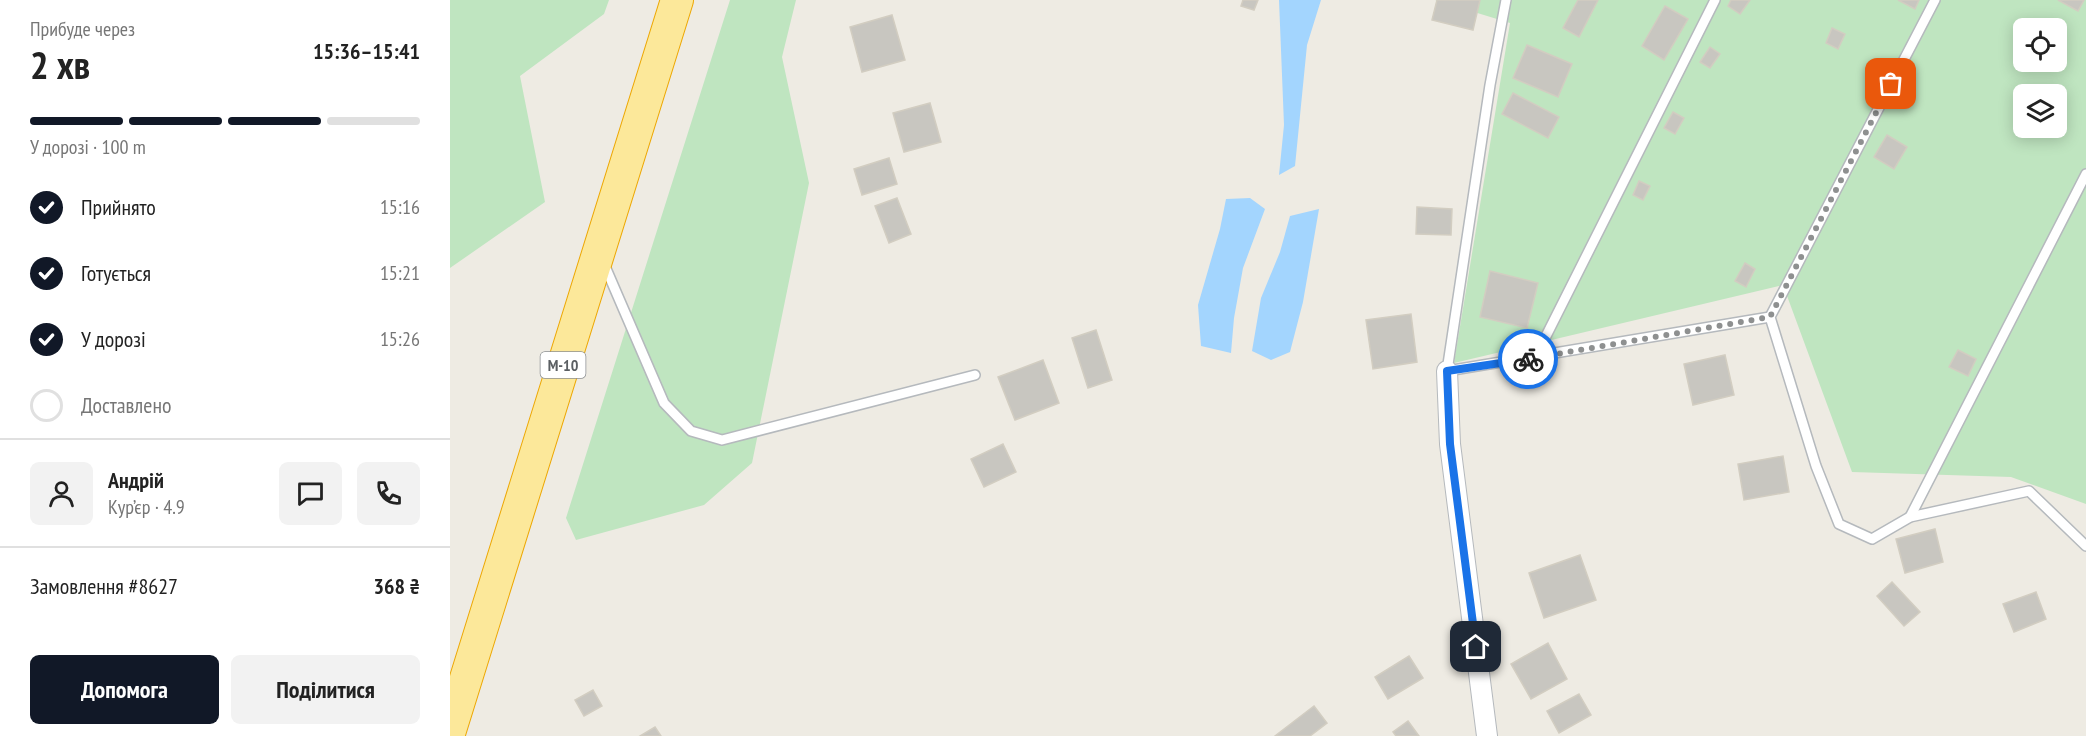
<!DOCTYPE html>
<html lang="uk">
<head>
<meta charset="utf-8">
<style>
  :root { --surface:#fff; --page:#f2f2f2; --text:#222; --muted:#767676; --line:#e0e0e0; --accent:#111827 }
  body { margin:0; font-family:"PT Sans Narrow",sans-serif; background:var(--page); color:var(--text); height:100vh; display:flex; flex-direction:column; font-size:22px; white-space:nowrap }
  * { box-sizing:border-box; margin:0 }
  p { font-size:20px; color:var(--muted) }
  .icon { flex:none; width:33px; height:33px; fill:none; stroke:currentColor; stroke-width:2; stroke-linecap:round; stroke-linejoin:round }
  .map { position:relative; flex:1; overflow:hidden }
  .details { display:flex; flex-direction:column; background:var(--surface); width:450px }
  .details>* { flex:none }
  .buttons { position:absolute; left:1563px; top:18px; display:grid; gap:12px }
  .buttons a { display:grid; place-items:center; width:54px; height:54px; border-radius:9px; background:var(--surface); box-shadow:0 3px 15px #0003; font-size:30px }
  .pin { position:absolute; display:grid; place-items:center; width:51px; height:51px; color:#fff; margin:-26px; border-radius:12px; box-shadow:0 3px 9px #0006 }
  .courier { position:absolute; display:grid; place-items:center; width:60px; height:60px; margin:-30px; border:4px solid #1a73e8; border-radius:50%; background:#fff; color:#222; box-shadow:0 2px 8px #0007 }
  .headline em { font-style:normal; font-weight:700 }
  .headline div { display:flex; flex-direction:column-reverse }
  .headline { display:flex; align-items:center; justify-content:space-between; height:102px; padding:0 30px }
  h1 { font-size:39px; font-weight:700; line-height:45px }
  .bar { display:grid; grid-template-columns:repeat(4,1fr); gap:9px 6px; align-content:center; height:72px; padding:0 30px }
  .bar i { height:8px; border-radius:4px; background:var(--line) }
  .bar .selected { background:var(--accent) }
  .bar p { grid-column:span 4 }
  .line { display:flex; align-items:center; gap:15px; padding:0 30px; border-top:2px solid var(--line) }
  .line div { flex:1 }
  .round { display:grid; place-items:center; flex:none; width:63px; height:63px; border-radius:9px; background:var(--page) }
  ol { padding:0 30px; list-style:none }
  li { display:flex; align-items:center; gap:18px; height:66px }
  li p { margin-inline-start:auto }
  li .icon { padding:6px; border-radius:50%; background:var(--accent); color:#fff; stroke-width:4 }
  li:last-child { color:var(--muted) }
  li i { width:33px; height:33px; border:3px solid var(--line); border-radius:50% }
  .cta { display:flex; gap:12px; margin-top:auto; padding:12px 30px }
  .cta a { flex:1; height:69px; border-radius:9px; background:var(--accent); color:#fff; font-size:24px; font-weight:700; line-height:69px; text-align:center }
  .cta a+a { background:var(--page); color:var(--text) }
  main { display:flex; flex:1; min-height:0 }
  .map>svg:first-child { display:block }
  .green { fill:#bfe5c0; fill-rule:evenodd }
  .water { fill:#a3d5fe }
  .building { fill:#c8c6c0; stroke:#d2cdc1; stroke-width:1.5 }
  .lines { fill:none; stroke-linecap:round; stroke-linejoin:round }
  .service-casing { stroke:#b5b9bd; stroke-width:12 }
  .minor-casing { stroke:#b5b9bd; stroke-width:22 }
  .trunk-casing { stroke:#eda703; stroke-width:34 }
  .service { stroke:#fff; stroke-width:9 }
  .minor { stroke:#fff; stroke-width:20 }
  .trunk { stroke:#fce89a; stroke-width:32 }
  .done { stroke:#8e9090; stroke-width:6; stroke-dasharray:0 10.8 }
  .route { stroke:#1a73e8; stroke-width:8 }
  .labels { text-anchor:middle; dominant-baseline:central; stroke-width:6; stroke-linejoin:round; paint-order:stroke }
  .shield { fill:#fff; stroke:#8c8f92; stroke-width:1.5 }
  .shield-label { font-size:16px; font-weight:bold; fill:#5b5f63 }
</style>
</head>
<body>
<main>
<section class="details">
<div class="headline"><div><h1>2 хв</h1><p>Прибуде через</p></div><em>15:36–15:41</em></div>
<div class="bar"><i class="selected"></i><i class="selected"></i><i class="selected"></i><i></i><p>У дорозі · 100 m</p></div>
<ol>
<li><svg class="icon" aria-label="check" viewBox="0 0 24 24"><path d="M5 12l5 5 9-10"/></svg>Прийнято<p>15:16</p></li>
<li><svg class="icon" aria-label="check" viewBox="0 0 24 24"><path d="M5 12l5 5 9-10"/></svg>Готується<p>15:21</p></li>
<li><svg class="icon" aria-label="check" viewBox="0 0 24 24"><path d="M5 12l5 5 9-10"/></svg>У дорозі<p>15:26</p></li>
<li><i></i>Доставлено</li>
</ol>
<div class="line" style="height:108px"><a class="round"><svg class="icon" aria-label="person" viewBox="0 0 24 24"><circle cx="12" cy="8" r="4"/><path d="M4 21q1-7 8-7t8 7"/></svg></a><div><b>Андрій</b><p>Кур’єр · 4.9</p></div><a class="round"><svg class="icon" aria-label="chat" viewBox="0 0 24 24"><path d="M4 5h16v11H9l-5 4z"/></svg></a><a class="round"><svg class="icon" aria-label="phone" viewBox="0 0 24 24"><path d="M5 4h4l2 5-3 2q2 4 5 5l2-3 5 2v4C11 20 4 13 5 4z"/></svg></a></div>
<div class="line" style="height:78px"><div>Замовлення #8627</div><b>368 ₴</b></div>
<div class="cta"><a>Допомога</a><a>Поділитися</a></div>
</section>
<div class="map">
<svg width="1636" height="736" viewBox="0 0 1636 736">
  <rect width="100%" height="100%" fill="#eeebe3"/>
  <!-- green -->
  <g class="green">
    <path d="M0 0H159L154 14 70 76 95 202 0 268Z"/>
    <path d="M280 0H346L332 57 359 183 302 463 254 505 126 540 116 518Z"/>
    <path d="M985 0H1636V504L1561 477 1402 472 1333 285 1004 363 1060 23ZM1574 28H1606V62H1574ZM1574 94H1606V128H1574Z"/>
  </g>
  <!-- water -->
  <g class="water">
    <path d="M829 0H871L857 45 845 166 829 175 834 125Z"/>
    <path d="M800 198 815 209 793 268 784 318 781 353 751 346 748 305 770 229 776 199Z"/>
    <path d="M869 209 853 302 840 352 821 360 802 351 811 298 830 252 840 216Z"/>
  </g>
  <!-- building -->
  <g class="building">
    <path d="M793 0H808L804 10 791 6Z"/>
    <path d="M987 0H1030L1023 30 982 20Z"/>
    <path d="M1128 0H1148L1129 37 1113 28Z"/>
    <path d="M1281 0H1300L1290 14 1278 6Z"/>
    <path d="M1448 0H1469L1465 9Z"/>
    <path d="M1608 0H1634L1628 11Z"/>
    <path d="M1215 6 1238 19 1214 60 1192 46Z"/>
    <path d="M442 15 455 60 412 72 400 27Z"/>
    <path d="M1382 28 1395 34 1388 49 1376 43Z"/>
    <path d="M1077 45 1122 64 1108 97 1063 78Z"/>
    <path d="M1260 47 1270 54 1260 68 1250 62Z"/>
    <path d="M1063 93 1109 117 1098 138 1052 114Z"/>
    <path d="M480 103 491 142 454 152 443 113Z"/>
    <path d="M1223 112 1234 118 1225 134 1214 128Z"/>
    <path d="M1437 135 1457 147 1444 169 1424 157Z"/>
    <path d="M439 158 447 184 412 195 404 169Z"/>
    <path d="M1189 181 1200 186 1193 200 1183 195Z"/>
    <path d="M447 198 461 234 439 243 425 206Z"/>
    <path d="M967 207 1002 209 1001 235 966 234Z"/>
    <path d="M1295 263 1305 269 1296 287 1285 281Z"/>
    <path d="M1040 271 1088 283 1077 328 1030 317Z"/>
    <path d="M961 314 967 362 923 369 916 320Z"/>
    <path d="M646 330 662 380 638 388 622 338Z"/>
    <path d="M1508 350 1526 359 1518 376 1499 367Z"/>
    <path d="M1275 355 1284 395 1243 405 1234 364Z"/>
    <path d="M593 360 609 403 565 420 548 377Z"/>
    <path d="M553 444 566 472 534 487 521 459Z"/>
    <path d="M1333 456 1339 492 1294 500 1288 464Z"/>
    <path d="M1485 529 1493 562 1455 573 1446 539Z"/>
    <path d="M1130 555 1146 600 1094 618 1079 573Z"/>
    <path d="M1442 582 1470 612 1454 626 1427 596Z"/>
    <path d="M1586 592 1596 619 1564 632 1553 604Z"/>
    <path d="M1098 643 1117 679 1081 699 1061 664Z"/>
    <path d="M959 656 973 678 938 699 925 677Z"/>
    <path d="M143 690 152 706 134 716 125 700Z"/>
    <path d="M1129 694 1141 715 1109 733 1097 711Z"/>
    <path d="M864 706 877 723 860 736H825Z"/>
    <path d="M958 721 969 736H946L943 732Z"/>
    <path d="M205 727 211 736H190Z"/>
  </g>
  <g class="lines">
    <defs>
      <g id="service">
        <path d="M1056 0 1040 85 997 371 1320 317"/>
        <path d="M1485 0 1320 317 1366 466 1389 524 1422 539 1460 517 1579 491 1636 546"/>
        <path d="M154 264 214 403 241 431 272 440 525 375"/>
        <path d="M1085 358 1265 0"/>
        <path d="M1460 517 1636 174"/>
      </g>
      <path id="minor" d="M997 371 1000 444 1037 736"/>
      <path id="trunk" d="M0 730 227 0"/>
    </defs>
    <!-- service casing -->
    <use href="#service" class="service-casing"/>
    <!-- minor casing -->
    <use href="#minor" class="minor-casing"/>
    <!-- trunk casing -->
    <use href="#trunk" class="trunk-casing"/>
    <!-- service -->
    <use href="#service" class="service"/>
    <!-- minor -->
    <use href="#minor" class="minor"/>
    <!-- trunk -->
    <use href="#trunk" class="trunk"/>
  </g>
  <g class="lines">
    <!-- done -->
    <path class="done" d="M1078 359 1320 317 1441 84"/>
    <!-- route -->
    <path class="route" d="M1026 647 1000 444 997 371 1078 359"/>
  </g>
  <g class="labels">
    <!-- shield labels -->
    <rect class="shield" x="90.5" y="352" width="45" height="26" rx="4.5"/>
    <g class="shield-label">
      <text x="113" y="365">М-10</text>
    </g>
  </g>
</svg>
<div class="buttons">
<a><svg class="icon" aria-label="locate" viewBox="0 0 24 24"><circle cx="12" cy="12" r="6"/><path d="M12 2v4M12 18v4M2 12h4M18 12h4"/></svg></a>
<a><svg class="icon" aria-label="layers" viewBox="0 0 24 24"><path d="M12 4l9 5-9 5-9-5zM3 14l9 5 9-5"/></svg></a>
</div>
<div class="pin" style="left:1441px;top:84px;background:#ea580c"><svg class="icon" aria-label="bag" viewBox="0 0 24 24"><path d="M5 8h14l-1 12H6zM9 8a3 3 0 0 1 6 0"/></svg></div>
<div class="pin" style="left:1026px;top:647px;background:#1f2937"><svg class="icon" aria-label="home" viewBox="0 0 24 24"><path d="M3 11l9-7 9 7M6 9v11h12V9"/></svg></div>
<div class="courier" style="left:1078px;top:359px"><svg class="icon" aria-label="bike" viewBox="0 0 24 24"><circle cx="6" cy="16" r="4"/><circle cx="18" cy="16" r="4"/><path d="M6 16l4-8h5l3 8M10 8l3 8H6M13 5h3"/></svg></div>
</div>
</main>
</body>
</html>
